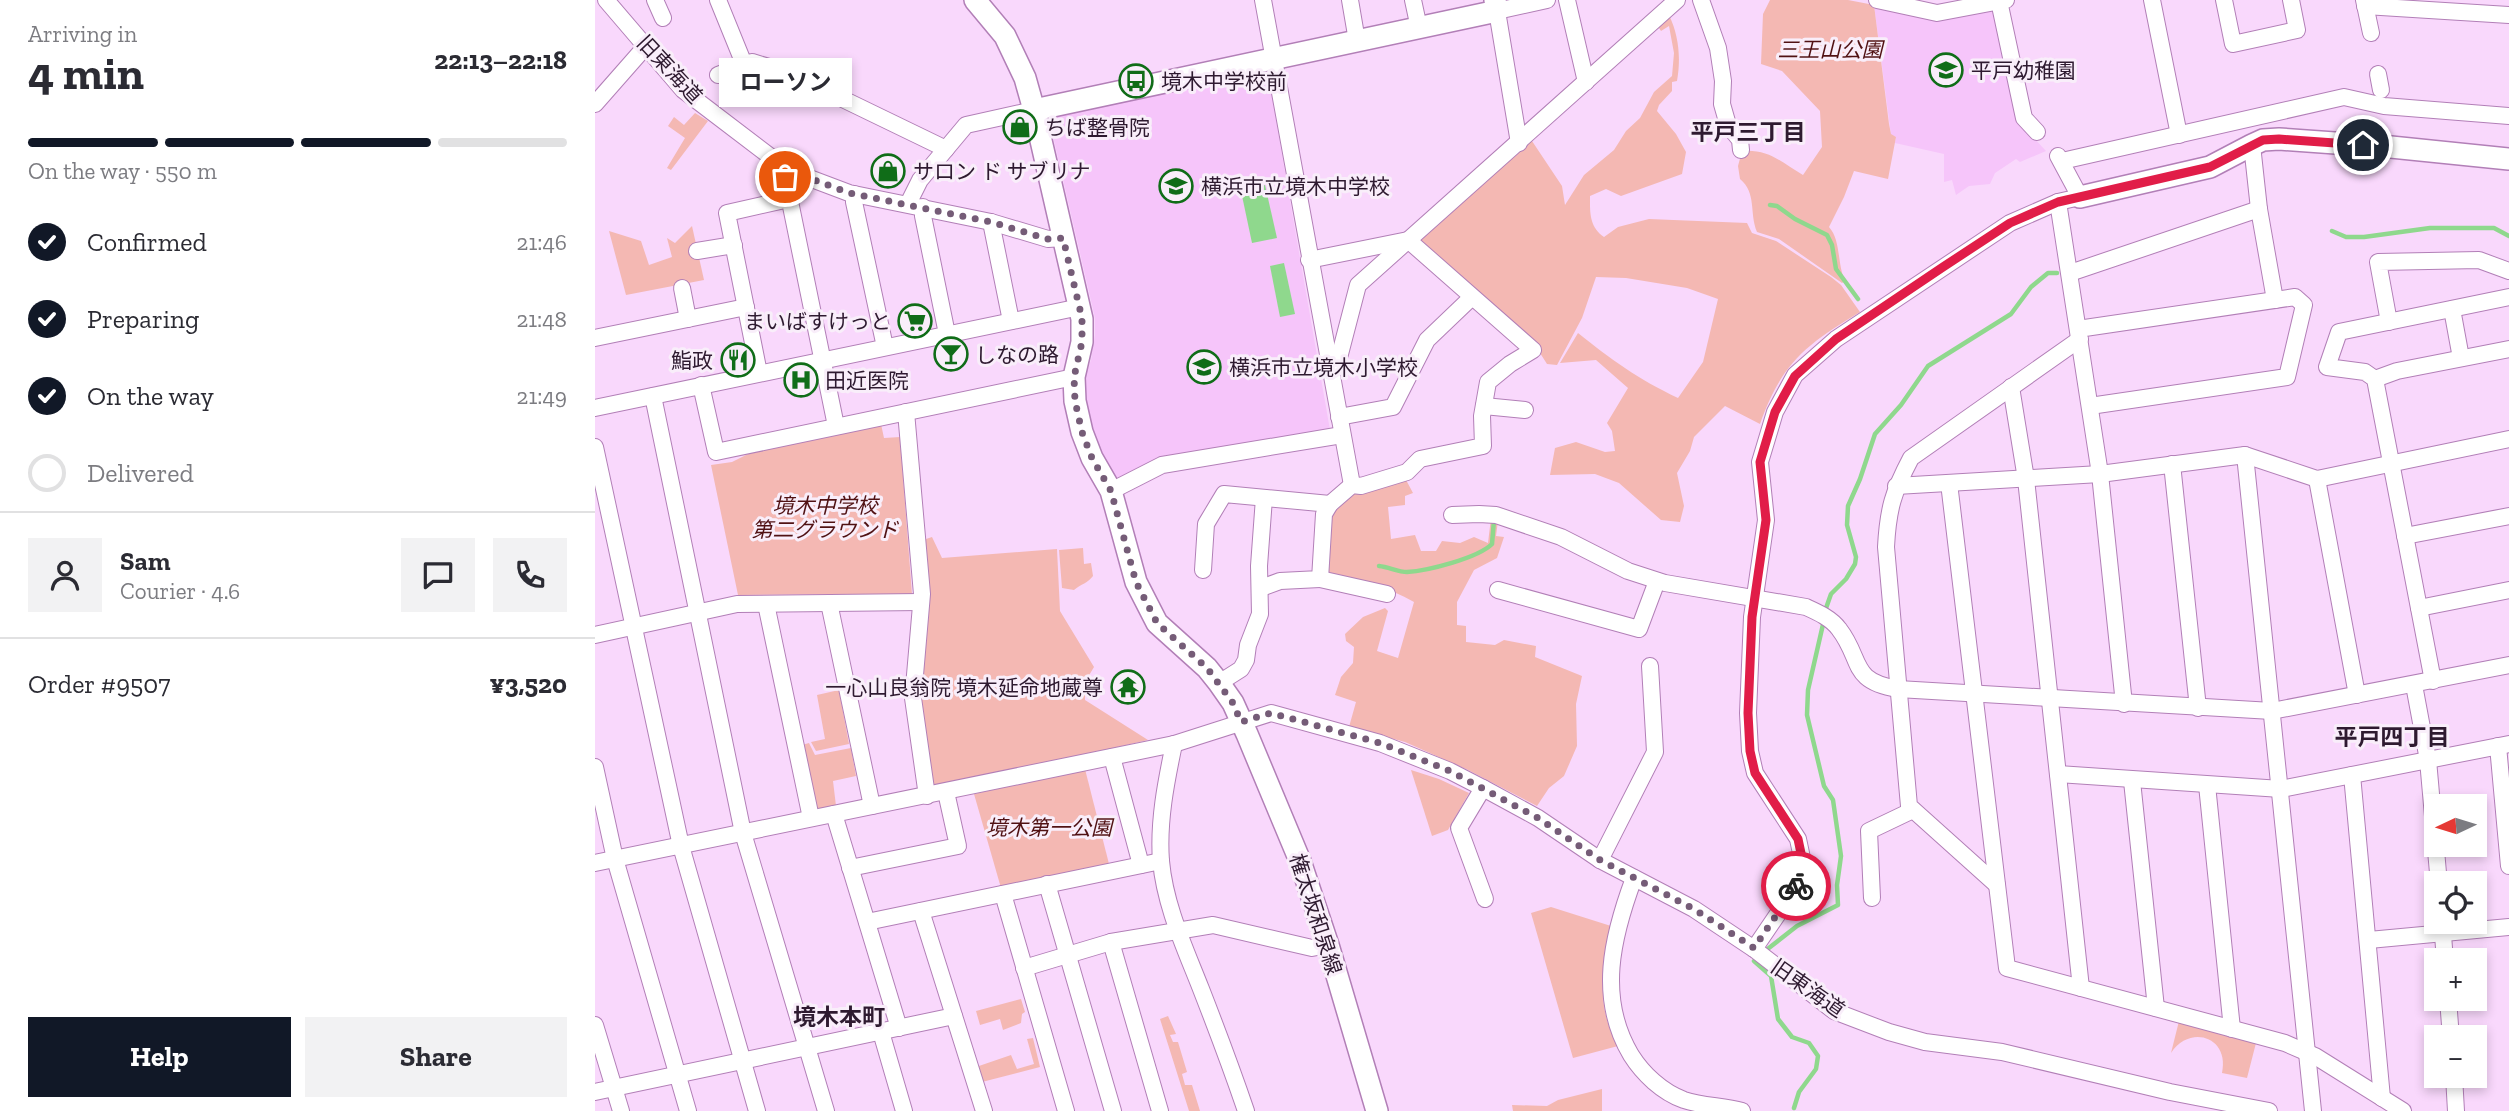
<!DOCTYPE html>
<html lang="en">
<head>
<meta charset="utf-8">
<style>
  :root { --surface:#fff; --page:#f2f2f3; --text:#2b2b33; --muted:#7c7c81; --line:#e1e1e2; --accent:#111827 }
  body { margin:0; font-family:"Zilla Slab","Noto Sans JP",serif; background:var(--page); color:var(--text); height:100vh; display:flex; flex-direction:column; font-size:26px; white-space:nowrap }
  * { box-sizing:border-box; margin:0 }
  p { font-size:23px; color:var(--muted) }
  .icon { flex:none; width:38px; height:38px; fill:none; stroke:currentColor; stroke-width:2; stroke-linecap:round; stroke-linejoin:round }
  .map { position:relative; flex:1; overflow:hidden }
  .side { display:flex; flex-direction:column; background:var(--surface); width:595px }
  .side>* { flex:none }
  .needle { width:46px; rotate:266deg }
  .buttons { position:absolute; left:1829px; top:794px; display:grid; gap:14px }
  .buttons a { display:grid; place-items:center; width:63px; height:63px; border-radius:0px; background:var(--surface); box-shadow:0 4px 10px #0003; font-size:35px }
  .pin { position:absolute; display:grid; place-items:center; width:60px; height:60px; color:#fff; margin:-30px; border:4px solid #fff; border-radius:50%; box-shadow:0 2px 7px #0007 }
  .courier { position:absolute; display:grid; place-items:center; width:70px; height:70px; margin:-35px; border:5px solid #e11d48; border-radius:50%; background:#fff; color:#222; box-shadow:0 2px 9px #0007 }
  .bubble { position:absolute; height:49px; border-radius:0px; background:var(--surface); box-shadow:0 4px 10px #0003; font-size:23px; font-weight:700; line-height:49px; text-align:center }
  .head em { font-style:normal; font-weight:700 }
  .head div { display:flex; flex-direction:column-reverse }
  .head { display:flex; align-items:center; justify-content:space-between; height:119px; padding:0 28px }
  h1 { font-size:46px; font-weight:700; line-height:52px }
  .bar { display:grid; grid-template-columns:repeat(4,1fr); gap:10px 7px; align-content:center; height:84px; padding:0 28px }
  .bar i { height:9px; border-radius:5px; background:var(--line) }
  .bar .current { background:var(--accent) }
  .bar p { grid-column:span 4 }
  .line { display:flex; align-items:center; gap:18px; padding:0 28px; border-top:2px solid var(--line) }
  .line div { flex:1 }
  .round { display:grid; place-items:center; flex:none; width:74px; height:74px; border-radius:0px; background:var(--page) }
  ol { padding:0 28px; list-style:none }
  li { display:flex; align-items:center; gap:21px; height:77px }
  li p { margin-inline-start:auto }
  li .icon { padding:7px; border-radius:50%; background:var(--accent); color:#fff; stroke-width:4 }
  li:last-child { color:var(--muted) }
  li i { width:38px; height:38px; border:4px solid var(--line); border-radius:50% }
  .primary-button { display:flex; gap:14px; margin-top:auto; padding:14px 28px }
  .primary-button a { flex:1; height:80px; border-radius:0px; background:var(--accent); color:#fff; font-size:28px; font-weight:700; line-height:80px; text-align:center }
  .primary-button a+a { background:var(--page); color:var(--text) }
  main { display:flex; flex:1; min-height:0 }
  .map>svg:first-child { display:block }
  .built { fill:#f6c5fa }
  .green { fill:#f4b8b3 }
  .water { fill:#8fd88d }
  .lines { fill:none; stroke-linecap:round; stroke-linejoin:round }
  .stream { stroke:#8fd88d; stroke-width:4.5 }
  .minor-casing { stroke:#b27fb7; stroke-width:18 }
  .tertiary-casing { stroke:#b27fb7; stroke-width:24 }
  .minor { stroke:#fff; stroke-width:16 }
  .tertiary { stroke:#fff; stroke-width:21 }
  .done { stroke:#755c77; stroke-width:7; stroke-dasharray:0 12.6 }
  .route { stroke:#e11d48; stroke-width:9 }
  .labels { text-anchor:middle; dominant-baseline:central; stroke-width:6; stroke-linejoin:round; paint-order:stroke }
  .park-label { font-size:21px; font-style:italic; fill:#501113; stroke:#f9eefa }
  .street-label { font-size:21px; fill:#2e1a30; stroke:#f9eefa }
  .poi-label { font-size:21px; fill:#2e1a30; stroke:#f9eefa; text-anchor:start }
  .neighbourhood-label { font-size:23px; font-weight:bold; fill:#2e1a30; stroke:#f9eefa }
</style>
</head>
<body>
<main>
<section class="side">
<div class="head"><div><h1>4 min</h1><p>Arriving in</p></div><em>22:13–22:18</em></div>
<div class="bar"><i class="current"></i><i class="current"></i><i class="current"></i><i></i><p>On the way · 550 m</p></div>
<ol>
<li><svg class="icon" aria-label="check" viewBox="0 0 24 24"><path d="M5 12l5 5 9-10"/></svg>Confirmed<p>21:46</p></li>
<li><svg class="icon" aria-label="check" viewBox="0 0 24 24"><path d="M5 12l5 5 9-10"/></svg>Preparing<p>21:48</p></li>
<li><svg class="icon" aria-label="check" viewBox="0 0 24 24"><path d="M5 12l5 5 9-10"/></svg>On the way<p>21:49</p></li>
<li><i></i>Delivered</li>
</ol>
<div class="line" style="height:126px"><a class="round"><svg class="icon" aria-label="person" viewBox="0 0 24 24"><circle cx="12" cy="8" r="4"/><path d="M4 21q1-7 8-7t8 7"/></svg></a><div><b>Sam</b><p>Courier · 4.6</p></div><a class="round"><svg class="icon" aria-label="chat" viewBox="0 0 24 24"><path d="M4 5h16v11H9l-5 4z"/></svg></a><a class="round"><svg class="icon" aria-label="phone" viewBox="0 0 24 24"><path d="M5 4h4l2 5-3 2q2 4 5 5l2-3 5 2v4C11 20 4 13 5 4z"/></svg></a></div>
<div class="line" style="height:91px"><div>Order #9507</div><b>¥3,520</b></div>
<div class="primary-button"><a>Help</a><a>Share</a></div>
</section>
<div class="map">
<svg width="1914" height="1111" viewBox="0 0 1914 1111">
  <rect width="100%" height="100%" fill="#f9d8fc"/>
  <!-- built -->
  <g class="built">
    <path d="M1279 5 1399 9 1425 123 1451 151 1425 162 1421 159 1400 173 1395 184 1374 186 1361 195 1357 180 1349 182V154L1300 143 1301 137 1296 135Z"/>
    <path d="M669 70 673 74 735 430 564 460 518 486 498 441 486 390 496 360 500 335V318L454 119 458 115Z"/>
  </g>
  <!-- green -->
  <g class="green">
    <path d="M1175 0H1253L1279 5 1294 124 1296 134 1301 137 1293 179 1259 171 1249 197 1234 227C1246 240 1242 264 1250 281L1247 283 1184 239 1162 232C1154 213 1162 193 1145 179L1143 166 1147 151C1174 149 1186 162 1208 175L1227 147 1225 111 1187 71 1166 64 1168 14Z"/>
    <path d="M1074 15C1084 36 1086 58 1082 81L1077 82V91L1064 105 1062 111 1081 134 1091 152 1087 174 1026 196 1011 189 995 196C995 212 994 227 1009 237L1023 227 1054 219 1152 223 1157 233 1181 241 1236 277 1246 285 1265 312C1211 345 1187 362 1165 424L1130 406 1099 437 1095 451 1082 473 1089 506 1085 522 1066 520 1024 483 1000 474 955 475 960 448 981 442 1010 452 1020 451 1017 431 1012 423 1033 388 1001 360 965 363 983 333C1017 360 1043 379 1083 398L1108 362 1123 299 1092 288 1031 278 1001 277 987 318 962 365 952 364 938 342 822 240 935 138 967 186 970 205 989 175 1019 150 1031 131 1045 118 1059 92 1077 76 1079 53 1074 26 1066 31 1062 25Z"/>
    <path d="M100 113 113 121 76 170 72 168 90 138 73 126 79 117 89 125Z"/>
    <path d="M97 226 109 280 31 295 14 231 46 241 54 265 77 257 72 238 80 243Z"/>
    <path d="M286 424 289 438 305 437 317 594 143 595 116 465 137 462 155 453Z"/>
    <path d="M810 478 818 493 810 496V505L793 507 796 539 820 535 826 551H841L847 541 865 543 879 537 893 543 896 518 903 521 901 536 909 537 902 558 879 570 862 602V625L871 626V642L900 645 909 640 941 646 940 657 987 676 981 704 982 746 969 776 954 788 942 806 873 770 810 742 754 727 761 702 740 695 746 677 758 663 759 647 751 641 750 634 768 617 790 608 793 611 782 651 803 658 819 602C793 587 766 581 736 578L732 571 736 516 751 496Z"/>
    <path d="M337 537 347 558 462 549 465 611 499 667 490 682V700L553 740 341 789 336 785 325 699V541Z"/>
    <path d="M488 548 489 564 496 563 498 576C493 583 486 584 479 590L467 588 464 550Z"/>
    <path d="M244 690 254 744 221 751 216 742 230 739 222 695Z"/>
    <path d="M214 743 220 755 256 748 261 776 238 781 241 806 223 809 220 805 207 745Z"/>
    <path d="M490 769 514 864 406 888 379 794Z"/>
    <path d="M816 770 844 779 874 793 853 830 837 836Z"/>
    <path d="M956 907 1016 926C1008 968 1000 1006 1023 1046L978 1058 936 913Z"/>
    <path d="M426 999 430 1012 427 1014 426 1023 408 1030 405 1019 385 1025 381 1011Z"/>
    <path d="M573 1016 581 1034 575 1035 578 1042H583L592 1072 587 1074 590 1085H597L605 1111H594L565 1019Z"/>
    <path d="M1584 1021 1661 1043 1652 1078 1627 1073C1635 1037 1595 1024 1576 1053Z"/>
    <path d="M438 1038 445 1067 387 1082 381 1067 416 1055 422 1069 439 1064 432 1039Z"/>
    <path d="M1007 1089V1111H918L917 1105 952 1106 963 1100Z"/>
  </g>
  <!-- water -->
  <g class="water">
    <path d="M670 185 682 238 657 243 646 191Z"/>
    <path d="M689 263 700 314 685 317 675 266Z"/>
  </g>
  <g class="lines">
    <!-- stream -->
    <g class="stream">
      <path d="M1175 205 1182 206 1200 219 1232 235 1237 245 1241 269 1263 299"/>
      <path d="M1737 231 1751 237H1769L1835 228H1899L1914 236"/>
      <path d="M784 566C794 567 803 572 812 572 832 571 883 558 897 544L899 520"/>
      <path d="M1230 611 1236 594 1251 579 1260 564 1261 557 1252 525 1253 506 1265 479 1280 434 1306 405 1333 366 1416 314 1436 287 1453 273H1462"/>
      <path d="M1170 951 1202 926 1243 905 1242 885 1246 856 1238 800 1229 786 1212 715 1213 690 1229 620"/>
      <path d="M1163 957 1159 961 1176 976 1183 1019 1197 1037 1214 1043 1223 1056 1221 1069 1204 1092 1199 1108"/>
    </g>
    <defs>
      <g id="minor">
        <path d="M11 0 88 90 193 170 254 193 396 222 453 239 468 238"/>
        <path d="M60 0 68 18"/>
        <path d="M123 0 149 64"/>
        <path d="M668 0 757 485"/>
        <path d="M755 0 762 41"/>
        <path d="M818 0 824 28"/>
        <path d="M972 0 991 82"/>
        <path d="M1106 0 1123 48 1128 81 1127 104 1133 125 1145 140 1146 150"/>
        <path d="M1282 0 1342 13 1411 0"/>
        <path d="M1557 0 1584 135"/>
        <path d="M1629 0 1638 44 1702 30 1696 0"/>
        <path d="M1769 0 1776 33"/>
        <path d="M1404 1 1429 118 1442 132"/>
        <path d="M1770 6 1914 15"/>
        <path d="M1783 74 1786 90"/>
        <path d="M123 75 157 62 194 73 351 149"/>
        <path d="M0 104 51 46"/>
        <path d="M924 143 902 11 952 0"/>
        <path d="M1657 145 1664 209 1680 300"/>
        <path d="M1467 161 1749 97 1789 106 1914 116"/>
        <path d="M193 170 190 177 241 426"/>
        <path d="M259 194V202L290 347"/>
        <path d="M1463 202 1505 474 1529 704"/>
        <path d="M313 204 325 180 371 125 439 110"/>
        <path d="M328 207V216L352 334"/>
        <path d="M396 222 416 321"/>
        <path d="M102 251 139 245"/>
        <path d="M1475 273 1664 209"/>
        <path d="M87 288 93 319"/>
        <path d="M1857 309 1866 358"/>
        <path d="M1794 322 1783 262 1884 260 1914 271"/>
        <path d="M1483 329 1700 297 1709 305 1692 377 1495 406"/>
        <path d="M0 338 151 307"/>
        <path d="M734 366 745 354 763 285 1082 0"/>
        <path d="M164 373 132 213 194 199"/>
        <path d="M1780 379 1802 371 1914 349"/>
        <path d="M106 385 121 452 479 377"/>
        <path d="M1416 387 1431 479 1486 988"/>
        <path d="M58 396 148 833 231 1111"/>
        <path d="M889 406 930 410"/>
        <path d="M0 408 485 307"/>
        <path d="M311 412 327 594 318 698 332 796"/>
        <path d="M744 417 798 407 832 340 877 297"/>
        <path d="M0 447 86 846 162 1111"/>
        <path d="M1650 455 1718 1111"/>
        <path d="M1577 464 1603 708"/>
        <path d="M1722 479 1762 695"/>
        <path d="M1354 483 1412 968 1690 1043 1720 1056 1808 1111"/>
        <path d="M1301 486 1505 474 1650 455 1722 479 1914 439"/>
        <path d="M516 491 567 465 747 435"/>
        <path d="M857 515 884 514 901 515 966 537 1033 571 1070 583 1211 607C1222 612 1236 618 1244 629 1268 660 1254 681 1303 689L1677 711 1914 665"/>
        <path d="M1810 536 1914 516"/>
        <path d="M608 570 611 524 629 494 735 504"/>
        <path d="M725 579 792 594"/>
        <path d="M666 588 685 581 725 579 729 514 735 504 757 485 766 486 812 472 825 459 888 446 887 416 893 382 915 364 938 350 813 240 714 260"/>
        <path d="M903 590 1044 629 1062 581"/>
        <path d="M234 603 277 806"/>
        <path d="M171 604 216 818"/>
        <path d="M1824 608 1914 590"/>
        <path d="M0 635 142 604 326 602"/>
        <path d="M1838 681 1780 379 1770 372 1732 367 1744 332 1914 297"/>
        <path d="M624 683 646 669 651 660 653 645 665 614 664 566 669 498"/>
        <path d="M1819 685 1833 760 1844 884"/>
        <path d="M579 744C571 782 563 822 566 861 570 906 590 948 606 989 622 1030 637 1070 651 1111"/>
        <path d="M1903 746 1914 866"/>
        <path d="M517 757 546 865"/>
        <path d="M0 767 20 859 93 1111"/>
        <path d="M1463 774 1686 789 1914 744"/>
        <path d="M1757 775 1787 1098"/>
        <path d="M1537 781 1561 1008"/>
        <path d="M1612 785 1637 1029"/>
        <path d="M888 788 864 828 890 899"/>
        <path d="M239 814 304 1028"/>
        <path d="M1005 860 1060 752 1055 666"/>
        <path d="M0 863 579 744 676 713 785 743 855 771 888 788 943 818 1005 860 1099 909 1159 949 1239 1011 1294 1032 1330 1042 1407 1052 1575 1092 1674 1111"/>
        <path d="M255 868 363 846 351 792"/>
        <path d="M1039 878C1017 937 1002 998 1036 1055 1048 1074 1067 1092 1089 1100 1107 1106 1128 1106 1147 1111"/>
        <path d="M452 884 518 1111"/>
        <path d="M1402 885 1314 806 1291 547C1293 509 1298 492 1316 458L1485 339"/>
        <path d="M408 894 471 1111"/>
        <path d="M1277 898 1274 831 1318 810"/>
        <path d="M326 911 389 1111"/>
        <path d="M272 922 566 861"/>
        <path d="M1847 922 1850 961"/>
        <path d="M1774 940 1914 927"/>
        <path d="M516 942 565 1111"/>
        <path d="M1159 949 1206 880 1207 858 1203 839 1160 773 1155 751 1153 713 1157 617 1171 520 1165 462 1180 412 1200 375 1241 339 1415 223 1463 202 1485 197 1463 156"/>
        <path d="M429 968 516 942 618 925 717 948 733 945"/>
        <path d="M1853 999 1856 1038"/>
        <path d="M0 1025 26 1111"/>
        <path d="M286 1032 309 1111"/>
        <path d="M1859 1076 1861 1111"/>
        <path d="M0 1092 359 1016"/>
      </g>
      <g id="tertiary">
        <path d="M380 0 410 36 430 78 439 110 487 319V342L479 377 480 401 487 432 497 458 516 491 541 582 562 623 612 668 624 683 638 703 652 734 705 861 733 945 782 1111"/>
        <path d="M439 110 902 11 900 0"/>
        <path d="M1485 197 1615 167 1657 145 1668 140 1684 139 1796 147 1914 159"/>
      </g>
    </defs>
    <!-- minor casing -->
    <use href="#minor" class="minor-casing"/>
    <!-- tertiary casing -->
    <use href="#tertiary" class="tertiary-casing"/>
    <!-- minor -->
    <use href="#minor" class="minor"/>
    <!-- tertiary -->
    <use href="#tertiary" class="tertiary"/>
  </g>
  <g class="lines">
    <!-- done -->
    <path class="done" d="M190 177 193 170 254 193 396 222 453 239 468 238 487 318V342L479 377 480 401 487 432 497 458 516 491 541 582 562 623 612 668 638 703 646 722 676 713 785 743 855 771 943 818 1005 860 1099 909 1159 948 1201 886"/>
    <!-- route -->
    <path class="route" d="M1201 886 1206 880 1207 858 1203 839 1160 773 1155 751 1153 713 1157 617 1171 520 1165 462 1180 412 1200 376 1241 339 1348 267 1415 223 1463 202 1615 167 1668 140 1684 139 1768 145"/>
  </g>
  <!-- icons -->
  <defs>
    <symbol id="school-ring" viewBox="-11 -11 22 22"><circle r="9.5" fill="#f9eefa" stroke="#106d18" stroke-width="1.5"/><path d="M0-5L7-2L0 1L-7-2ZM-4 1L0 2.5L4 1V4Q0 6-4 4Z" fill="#106d18"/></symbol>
    <symbol id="bus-ring" viewBox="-11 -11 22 22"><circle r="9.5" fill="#f9eefa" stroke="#106d18" stroke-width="1.5"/><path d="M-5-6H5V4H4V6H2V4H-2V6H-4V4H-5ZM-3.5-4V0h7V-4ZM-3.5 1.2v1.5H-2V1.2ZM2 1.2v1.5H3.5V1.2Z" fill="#106d18"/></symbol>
    <symbol id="shop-ring" viewBox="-11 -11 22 22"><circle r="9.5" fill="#f9eefa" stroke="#106d18" stroke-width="1.5"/><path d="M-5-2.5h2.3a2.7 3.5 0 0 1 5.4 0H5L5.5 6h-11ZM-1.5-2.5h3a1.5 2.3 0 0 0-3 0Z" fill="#106d18"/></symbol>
    <symbol id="supermarket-ring" viewBox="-11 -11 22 22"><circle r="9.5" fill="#f9eefa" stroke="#106d18" stroke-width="1.5"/><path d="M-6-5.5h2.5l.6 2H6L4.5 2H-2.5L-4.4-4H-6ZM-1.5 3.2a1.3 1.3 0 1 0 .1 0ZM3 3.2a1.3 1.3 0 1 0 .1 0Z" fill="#106d18"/></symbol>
    <symbol id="bar-ring" viewBox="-11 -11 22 22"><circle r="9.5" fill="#f9eefa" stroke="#106d18" stroke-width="1.5"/><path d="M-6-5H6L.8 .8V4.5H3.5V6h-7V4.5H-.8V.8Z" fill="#106d18"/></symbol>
    <symbol id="restaurant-ring" viewBox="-11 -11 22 22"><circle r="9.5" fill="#f9eefa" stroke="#106d18" stroke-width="1.5"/><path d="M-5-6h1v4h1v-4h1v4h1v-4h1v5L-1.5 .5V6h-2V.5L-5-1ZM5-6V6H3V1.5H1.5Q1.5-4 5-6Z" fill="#106d18"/></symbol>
    <symbol id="hospital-ring" viewBox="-11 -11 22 22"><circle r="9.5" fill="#f9eefa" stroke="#106d18" stroke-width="1.5"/><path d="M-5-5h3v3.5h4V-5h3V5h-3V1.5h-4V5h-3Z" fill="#106d18"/></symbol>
    <symbol id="temple-ring" viewBox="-11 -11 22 22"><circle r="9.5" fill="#f9eefa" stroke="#106d18" stroke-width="1.5"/><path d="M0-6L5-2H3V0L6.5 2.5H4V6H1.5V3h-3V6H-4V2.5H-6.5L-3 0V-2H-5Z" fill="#106d18"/></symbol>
  </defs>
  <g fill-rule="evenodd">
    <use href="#school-ring" x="1332" y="51" width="38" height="38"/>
    <use href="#bus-ring" x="522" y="62" width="38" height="38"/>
    <use href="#shop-ring" x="406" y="108" width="38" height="38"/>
    <use href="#shop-ring" x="274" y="152" width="38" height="38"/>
    <use href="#school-ring" x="562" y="167" width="38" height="38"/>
    <use href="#supermarket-ring" x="301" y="302" width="38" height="38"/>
    <use href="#bar-ring" x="337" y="335" width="38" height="38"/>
    <use href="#restaurant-ring" x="124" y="341" width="38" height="38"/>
    <use href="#school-ring" x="590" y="348" width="38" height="38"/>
    <use href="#hospital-ring" x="187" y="361" width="38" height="38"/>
    <use href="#temple-ring" x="514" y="668" width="38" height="38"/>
  </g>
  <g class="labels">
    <!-- park labels -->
    <g class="park-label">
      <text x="1235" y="49">三王山公園</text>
      <text x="230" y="505">境木中学校<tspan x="230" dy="24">第二グラウンド</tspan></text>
      <text x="454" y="827">境木第一公園</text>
    </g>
    <!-- street labels -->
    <g class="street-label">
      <text transform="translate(75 69) rotate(47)">旧東海道</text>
      <text transform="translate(721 914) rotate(72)">権太坂和泉線</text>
      <text transform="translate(1213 988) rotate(35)">旧東海道</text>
    </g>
    <!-- poi labels -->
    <g class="poi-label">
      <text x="1376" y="70">平戸幼稚園</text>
      <text x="566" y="81">境木中学校前</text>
      <text x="450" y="127">ちば整骨院</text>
      <text x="318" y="171">サロン ド サブリナ</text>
      <text x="606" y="186">横浜市立境木中学校</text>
      <text x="296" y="321" text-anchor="end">まいばすけっと</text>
      <text x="380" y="354">しなの路</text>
      <text x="118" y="360" text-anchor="end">鮨政</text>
      <text x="634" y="367">横浜市立境木小学校</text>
      <text x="230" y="380">田近医院</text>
      <text x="508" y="687" text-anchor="end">一心山良翁院 境木延命地蔵尊</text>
    </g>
    <!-- neighbourhood labels -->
    <g class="neighbourhood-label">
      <text x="1153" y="132">平戸三丁目</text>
      <text x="1797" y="737">平戸四丁目</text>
      <text x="244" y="1017">境木本町</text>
    </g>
  </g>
</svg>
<div class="buttons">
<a><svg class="needle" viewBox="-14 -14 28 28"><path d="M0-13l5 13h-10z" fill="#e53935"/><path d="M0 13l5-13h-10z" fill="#7c7c81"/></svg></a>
<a><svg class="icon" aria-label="locate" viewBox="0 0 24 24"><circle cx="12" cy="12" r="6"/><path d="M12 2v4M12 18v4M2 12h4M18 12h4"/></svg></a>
<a>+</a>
<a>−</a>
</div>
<div class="pin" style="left:190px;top:177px;background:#ea580c"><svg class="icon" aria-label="bag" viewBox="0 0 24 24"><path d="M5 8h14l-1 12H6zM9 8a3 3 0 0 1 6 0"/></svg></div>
<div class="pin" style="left:1768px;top:145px;background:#1f2937"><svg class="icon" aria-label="home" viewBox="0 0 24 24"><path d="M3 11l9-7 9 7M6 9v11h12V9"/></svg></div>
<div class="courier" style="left:1201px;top:886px"><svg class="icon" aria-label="bike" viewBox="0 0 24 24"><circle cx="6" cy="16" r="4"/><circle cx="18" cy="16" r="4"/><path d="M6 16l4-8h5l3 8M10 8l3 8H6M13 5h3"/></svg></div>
<div class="bubble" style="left:124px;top:58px;width:133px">ローソン</div>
</div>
</main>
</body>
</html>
